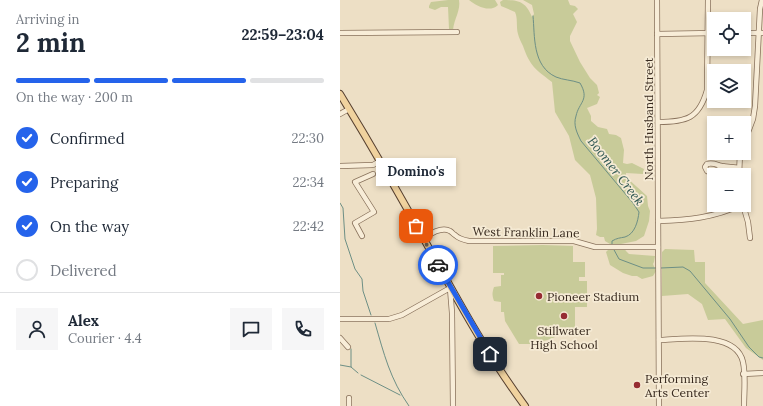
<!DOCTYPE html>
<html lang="en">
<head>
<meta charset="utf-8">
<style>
  :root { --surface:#fff; --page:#f6f6f7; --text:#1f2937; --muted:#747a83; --line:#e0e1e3; --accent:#2563eb }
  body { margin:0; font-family:Lora,serif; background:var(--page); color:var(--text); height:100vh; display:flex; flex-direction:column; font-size:15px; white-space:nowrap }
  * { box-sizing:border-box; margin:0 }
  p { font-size:13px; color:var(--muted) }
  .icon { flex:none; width:22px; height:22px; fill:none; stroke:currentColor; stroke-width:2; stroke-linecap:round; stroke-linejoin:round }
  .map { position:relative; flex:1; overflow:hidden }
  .panel { display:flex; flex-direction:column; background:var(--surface); width:340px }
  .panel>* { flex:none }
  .buttons { position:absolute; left:367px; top:12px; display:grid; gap:8px }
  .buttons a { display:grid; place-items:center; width:44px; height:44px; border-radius:0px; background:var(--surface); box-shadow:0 2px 6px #0003; font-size:20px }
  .pin { position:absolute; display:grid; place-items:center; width:34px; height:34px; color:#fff; margin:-17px; border-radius:8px; box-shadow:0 2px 6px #0006 }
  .courier { position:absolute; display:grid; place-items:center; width:40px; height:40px; margin:-20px; border:3px solid #2563eb; border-radius:50%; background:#fff; color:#222; box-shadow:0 1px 5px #0007 }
  .bubble { position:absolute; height:28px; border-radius:0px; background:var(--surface); box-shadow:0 2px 6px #0003; font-size:13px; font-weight:700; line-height:28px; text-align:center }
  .overview em { font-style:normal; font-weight:700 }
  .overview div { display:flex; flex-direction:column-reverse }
  .overview { display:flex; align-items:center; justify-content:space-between; height:68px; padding:0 16px }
  h1 { font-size:26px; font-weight:700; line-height:30px }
  .bar { display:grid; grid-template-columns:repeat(4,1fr); gap:6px 4px; align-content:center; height:48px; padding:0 16px }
  .bar i { height:5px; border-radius:3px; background:var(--line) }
  .bar .active { background:var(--accent) }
  .bar p { grid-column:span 4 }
  .line { display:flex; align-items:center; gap:10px; padding:0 16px; border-top:1px solid var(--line) }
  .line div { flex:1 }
  .round { display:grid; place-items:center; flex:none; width:42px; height:42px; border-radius:0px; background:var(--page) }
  ol { padding:0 16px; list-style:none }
  li { display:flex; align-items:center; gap:12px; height:44px }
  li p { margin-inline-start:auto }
  li .icon { padding:4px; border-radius:50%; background:var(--accent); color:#fff; stroke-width:4 }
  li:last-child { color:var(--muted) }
  li i { width:22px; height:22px; border:2px solid var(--line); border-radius:50% }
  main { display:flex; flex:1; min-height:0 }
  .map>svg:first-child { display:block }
  .green { fill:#c8cb99 }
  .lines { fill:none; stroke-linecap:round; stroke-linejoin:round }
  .stream { stroke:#6d8f85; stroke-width:1 }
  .minor-casing { stroke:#88715b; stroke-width:6 }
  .major-casing { stroke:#563f2f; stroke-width:8 }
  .minor { stroke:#f8edd8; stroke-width:4.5 }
  .major { stroke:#f0d29e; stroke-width:6 }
  .done { stroke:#776959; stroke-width:4; stroke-dasharray:0 7.2 }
  .route { stroke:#2563eb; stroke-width:5 }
  .poi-dot { fill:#962c32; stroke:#f5ead4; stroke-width:1.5 }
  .labels { text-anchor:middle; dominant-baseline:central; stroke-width:3.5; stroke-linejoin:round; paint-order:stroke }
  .street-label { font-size:12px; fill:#382a1f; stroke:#f5ead4 }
  .poi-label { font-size:12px; fill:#382a1f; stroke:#f5ead4; text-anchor:start }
  .water-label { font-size:13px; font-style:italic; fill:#2f5853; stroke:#f5ead4 }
</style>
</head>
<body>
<main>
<section class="panel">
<div class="overview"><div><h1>2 min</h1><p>Arriving in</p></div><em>22:59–23:04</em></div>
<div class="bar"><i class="active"></i><i class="active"></i><i class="active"></i><i></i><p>On the way · 200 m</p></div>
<ol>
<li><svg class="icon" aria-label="check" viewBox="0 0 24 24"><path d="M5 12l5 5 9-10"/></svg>Confirmed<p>22:30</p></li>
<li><svg class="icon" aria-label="check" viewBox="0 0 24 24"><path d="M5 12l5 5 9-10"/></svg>Preparing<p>22:34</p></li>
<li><svg class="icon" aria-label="check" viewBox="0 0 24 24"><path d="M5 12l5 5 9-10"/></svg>On the way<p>22:42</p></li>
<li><i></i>Delivered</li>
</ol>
<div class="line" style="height:72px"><a class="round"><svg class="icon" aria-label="person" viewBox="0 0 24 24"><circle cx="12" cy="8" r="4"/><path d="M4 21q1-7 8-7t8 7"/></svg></a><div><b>Alex</b><p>Courier · 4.4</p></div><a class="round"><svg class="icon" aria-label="chat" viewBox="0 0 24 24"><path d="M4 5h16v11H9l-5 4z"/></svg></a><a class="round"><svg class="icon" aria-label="phone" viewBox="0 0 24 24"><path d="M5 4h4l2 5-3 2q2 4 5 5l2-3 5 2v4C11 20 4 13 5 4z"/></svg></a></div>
</section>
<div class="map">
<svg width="423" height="406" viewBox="0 0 423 406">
  <rect width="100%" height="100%" fill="#eddfc5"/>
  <!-- green -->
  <g class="green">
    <path d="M108 0H119C121 10 114 19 113 30L109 29 108 7H101L95 10 89 8V6L91 2Z"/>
    <path d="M129 0H155L158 5C150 13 136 6 129 0Z"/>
    <path d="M163 0C179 0 186 2 192 17L194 14 192 5 183 0H228L230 5 235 6 238 9 233 14 237 22 230 36V41L240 62 250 78 257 85 259 93 257 95 260 97 257 104 247 108 251 116V121L258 127 267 129 269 134 276 135 281 138 284 150 283 163 287 164 292 163 304 169 303 174 286 173V177L307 196 308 206 310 211 309 221 304 236 296 241 281 244 286 251 289 254 315 256 314 262 313 264 316 271 313 276 302 279 297 276H292L283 273 270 265 266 252 270 248V244L265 241 264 237H260L256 235 257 229 256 198 250 175 235 160 229 136 215 112 212 82C195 69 190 66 183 46 181 42 179 38 178 34 176 27 178 18 175 12L161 6 160 2Z"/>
    <path d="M203 245 233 246V262H245V277H239V281H247V307H235V328H223C218 337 212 339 203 341V344H179L165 321 164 312H161V302L154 301C152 295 152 293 154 287L161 286V275H164V273H153V246Z"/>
    <path d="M325 249 354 250 355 262H365V283L403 324 423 320V360L406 348 385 319 368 320 362 304 348 294 322 296V252Z"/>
  </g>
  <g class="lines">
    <!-- stream -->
    <g class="stream">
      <path d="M193 16C195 36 192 66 216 77 223 80 232 80 240 83 250 100 239 102 236 116 233 125 237 133 241 141L293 203 299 212C298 221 295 234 285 237 280 238 277 238 272 241V245"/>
      <path d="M0 203 3 208 5 239 15 269 22 279 23 291 31 315"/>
      <path d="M273 248 279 259 303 268H316"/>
      <path d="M321 268 343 267 350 271 390 319 409 347 419 357 423 358"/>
      <path d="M35 323C44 354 50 379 69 406"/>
      <path d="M11 349V367L18 373"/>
      <path d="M0 365 11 367"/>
      <path d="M21 375 60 395"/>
    </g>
    <defs>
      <g id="minor">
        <path d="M317 0 319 406"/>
        <path d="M0 33 117 32"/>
        <path d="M404 33H423"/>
        <path d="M317 34 374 33"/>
        <path d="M0 114 9 109"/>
        <path d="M318 122C346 122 359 119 367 90L368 0"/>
        <path d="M404 143 413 119 415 106 420 9 422 0"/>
        <path d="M0 166 33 165 40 161"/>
        <path d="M381 166 379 169 371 173 367 171 365 167 367 164C373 162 377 165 382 166 388 167 394 167 399 168"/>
        <path d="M399 175 400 153"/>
        <path d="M403 205 408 222 410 238"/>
        <path d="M318 221C348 220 373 218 401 205"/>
        <path d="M22 236 15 223 34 212 15 182 33 174"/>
        <path d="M84 239C89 234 102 226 110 231 112 232 113 234 115 235 119 239 124 240 129 241H234L255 247H318"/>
        <path d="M0 319H49L62 315 110 288 112 313 113 406"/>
        <path d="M0 338 8 347"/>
        <path d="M319 340C342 339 396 331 403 362 406 376 404 392 404 406"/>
        <path d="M403 374 423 373"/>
        <path d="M9 398V406"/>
      </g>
      <path id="major" d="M0 94C33 148 65 204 95 259 123 310 151 360 185 406"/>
    </defs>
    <!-- minor casing -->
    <use href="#minor" class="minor-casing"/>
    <!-- major casing -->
    <use href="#major" class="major-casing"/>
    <!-- minor -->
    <use href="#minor" class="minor"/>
    <!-- major -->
    <use href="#major" class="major"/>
  </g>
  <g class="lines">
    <!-- done -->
    <path class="done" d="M76 226 98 265"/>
    <!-- route -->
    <path class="route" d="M98 265 150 354"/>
  </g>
  <!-- markers -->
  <g class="poi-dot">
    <circle cx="199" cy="296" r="4"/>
    <circle cx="224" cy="316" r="4"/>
    <circle cx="297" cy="385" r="4"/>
  </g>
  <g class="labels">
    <!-- street labels -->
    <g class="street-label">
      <text transform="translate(308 119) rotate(-90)">North Husband Street</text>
      <text transform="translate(186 232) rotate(1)">West Franklin Lane</text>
    </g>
    <!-- poi labels -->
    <g class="poi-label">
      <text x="207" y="296">Pioneer Stadium</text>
      <text x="224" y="330" text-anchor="middle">Stillwater<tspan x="224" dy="14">High School</tspan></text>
      <text x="305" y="378">Performing<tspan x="305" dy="14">Arts Center</tspan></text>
    </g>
    <!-- water labels -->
    <g class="water-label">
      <text transform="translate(276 171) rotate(52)">Boomer Creek</text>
    </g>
  </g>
</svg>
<div class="buttons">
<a><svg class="icon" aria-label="locate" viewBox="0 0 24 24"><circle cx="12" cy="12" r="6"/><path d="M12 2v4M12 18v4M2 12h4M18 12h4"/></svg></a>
<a><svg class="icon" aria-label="layers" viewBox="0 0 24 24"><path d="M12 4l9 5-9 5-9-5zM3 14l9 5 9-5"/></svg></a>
<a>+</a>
<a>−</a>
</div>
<div class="pin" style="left:76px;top:226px;background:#ea580c"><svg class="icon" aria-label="bag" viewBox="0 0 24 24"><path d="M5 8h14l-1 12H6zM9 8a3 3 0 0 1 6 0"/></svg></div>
<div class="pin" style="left:150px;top:354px;background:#1f2937"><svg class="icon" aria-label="home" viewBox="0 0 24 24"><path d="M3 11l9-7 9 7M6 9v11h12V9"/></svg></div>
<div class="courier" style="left:98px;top:265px"><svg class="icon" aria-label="car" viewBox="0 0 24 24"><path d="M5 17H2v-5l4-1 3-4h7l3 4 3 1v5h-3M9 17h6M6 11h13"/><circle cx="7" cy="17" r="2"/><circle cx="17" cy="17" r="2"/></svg></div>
<div class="bubble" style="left:36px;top:158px;width:80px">Domino's</div>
</div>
</main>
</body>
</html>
